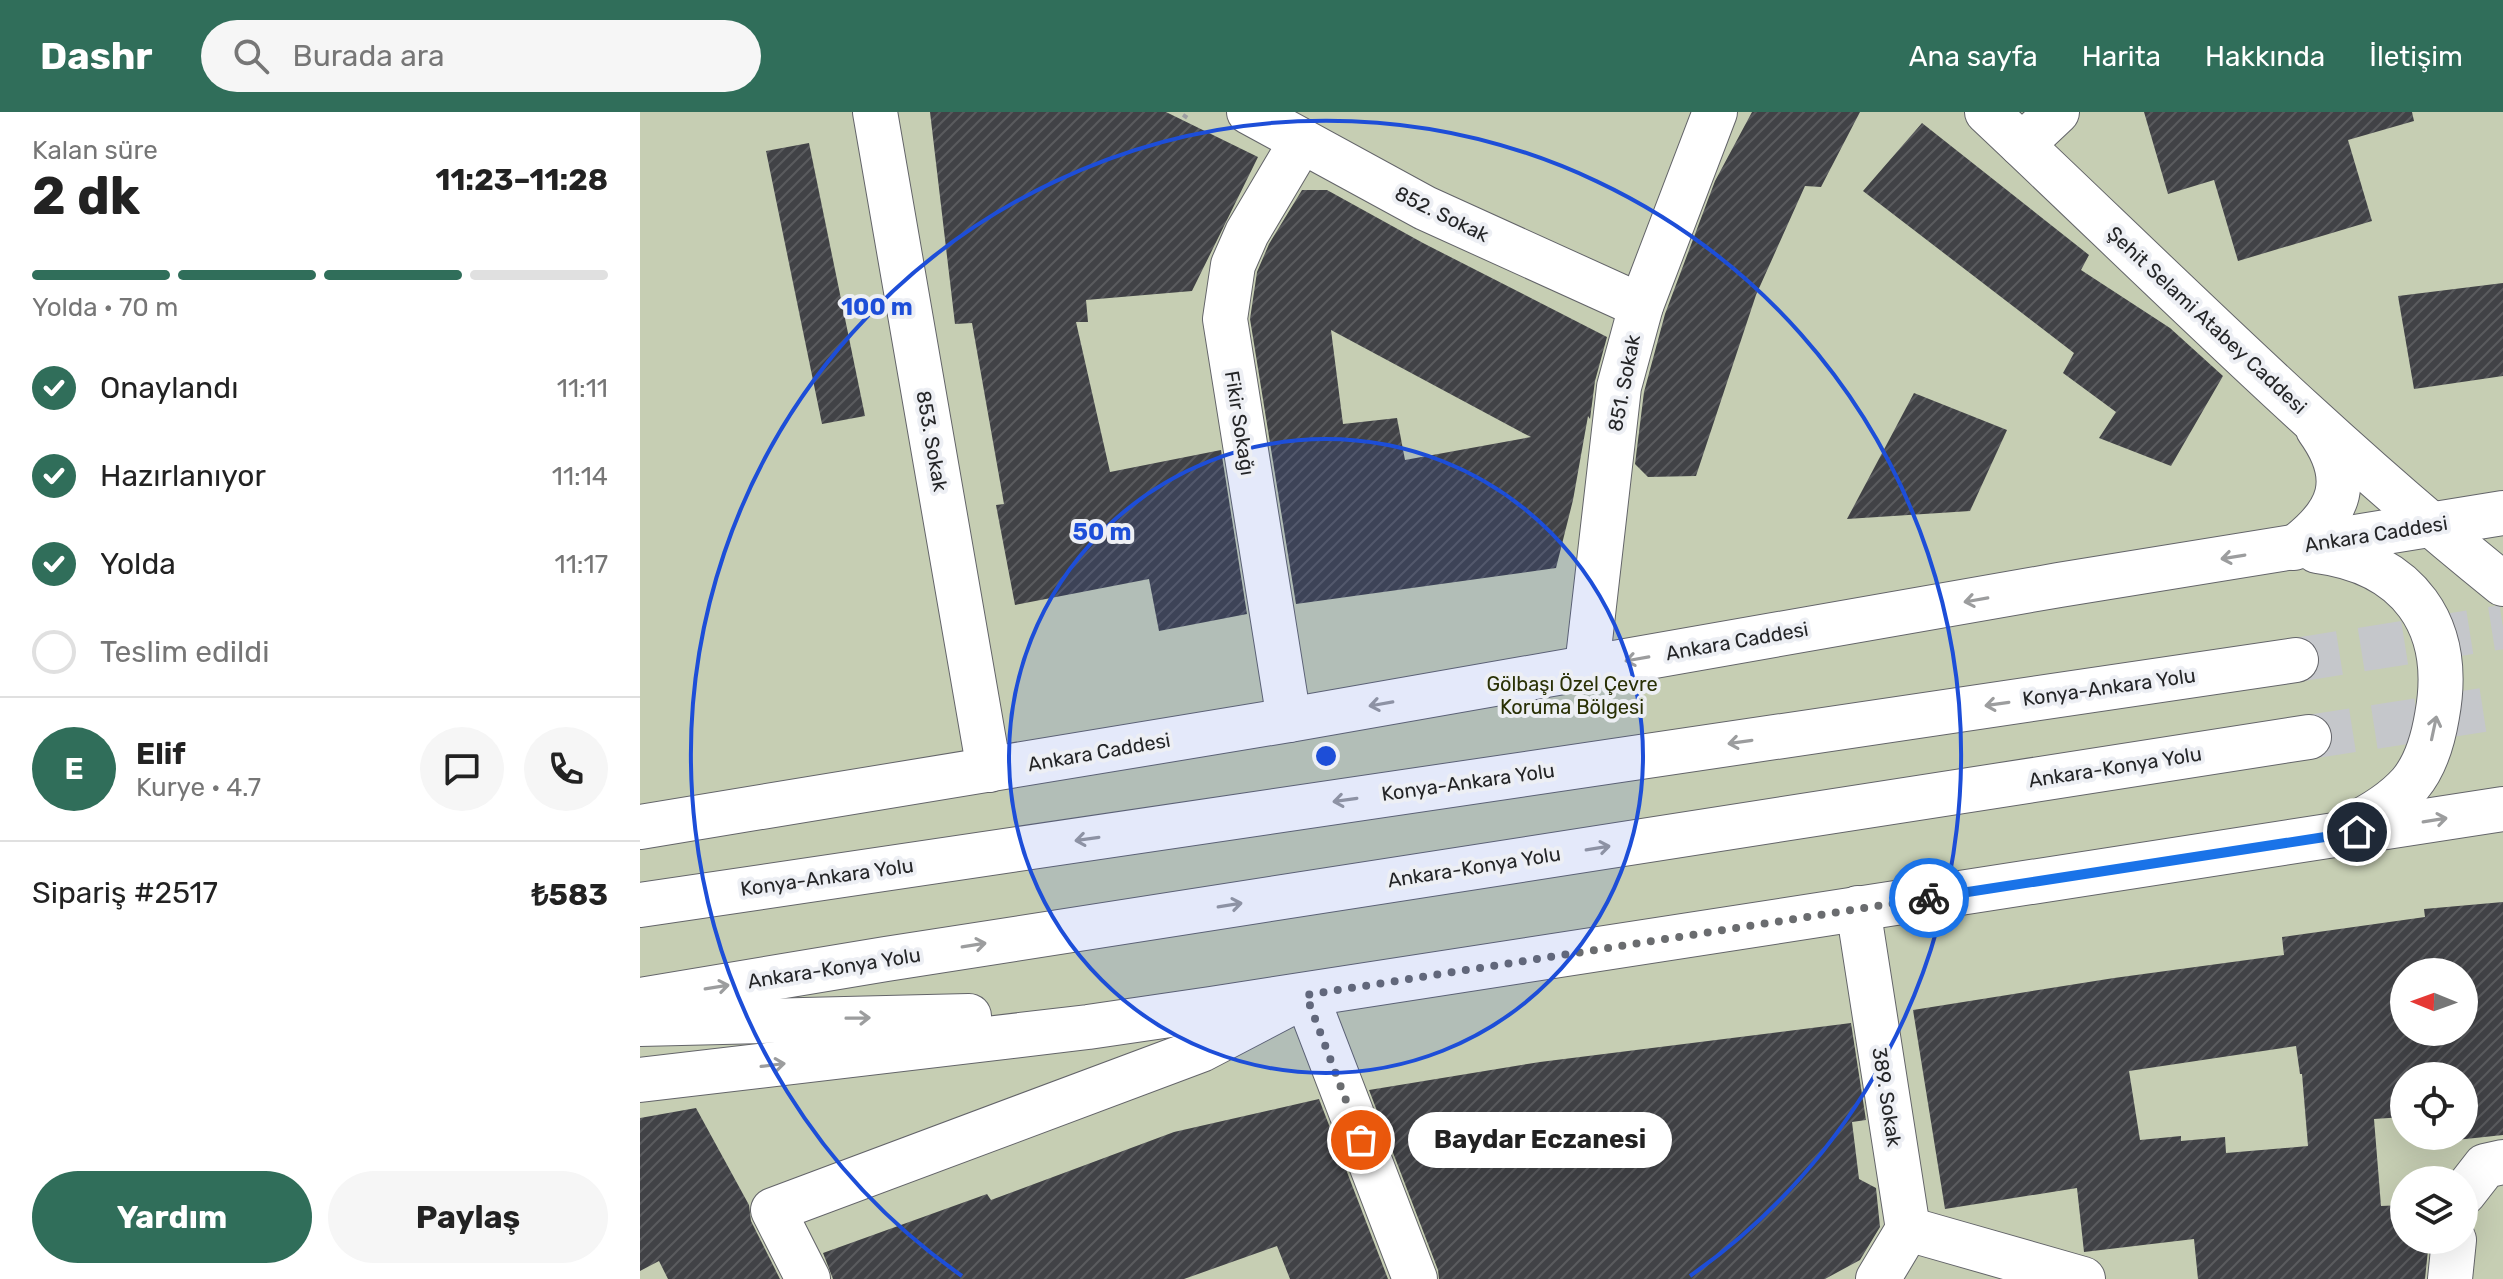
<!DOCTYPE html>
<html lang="tr">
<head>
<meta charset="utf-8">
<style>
  :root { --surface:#fff; --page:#f6f6f6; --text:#222; --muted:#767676; --line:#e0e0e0; --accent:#306e5a }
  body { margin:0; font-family:Rubik,sans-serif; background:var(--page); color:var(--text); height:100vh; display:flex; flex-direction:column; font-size:30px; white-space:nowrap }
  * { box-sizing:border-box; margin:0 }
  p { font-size:26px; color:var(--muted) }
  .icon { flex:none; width:44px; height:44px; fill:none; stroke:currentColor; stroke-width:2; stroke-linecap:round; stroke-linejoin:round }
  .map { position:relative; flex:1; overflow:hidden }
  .drawer { display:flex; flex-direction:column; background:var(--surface); width:640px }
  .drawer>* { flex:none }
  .needle { width:52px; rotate:271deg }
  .fabs { position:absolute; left:1750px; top:846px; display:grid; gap:16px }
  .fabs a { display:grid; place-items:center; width:88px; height:88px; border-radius:50%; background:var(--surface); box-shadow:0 8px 32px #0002; font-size:40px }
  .pin { position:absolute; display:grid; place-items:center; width:68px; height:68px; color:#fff; margin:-34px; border:4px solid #fff; border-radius:50%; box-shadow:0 2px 8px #0007 }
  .courier { position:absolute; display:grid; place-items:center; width:80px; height:80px; margin:-40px; border:6px solid #1a73e8; border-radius:50%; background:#fff; color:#222; box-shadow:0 2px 10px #0007 }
  .bubble { position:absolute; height:56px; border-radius:28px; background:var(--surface); box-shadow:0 8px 32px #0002; font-size:26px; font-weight:700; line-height:56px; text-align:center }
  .overview em { font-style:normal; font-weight:700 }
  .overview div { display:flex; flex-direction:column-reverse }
  .overview { display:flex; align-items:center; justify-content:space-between; height:136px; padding:0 32px }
  h1 { font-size:52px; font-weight:700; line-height:60px }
  .bar { display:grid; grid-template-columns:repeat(4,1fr); gap:12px 8px; align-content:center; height:96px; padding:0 32px }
  .bar i { height:10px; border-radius:6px; background:var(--line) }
  .bar .on { background:var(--accent) }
  .bar p { grid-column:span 4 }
  .line { display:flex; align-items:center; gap:20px; padding:0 32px; border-top:2px solid var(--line) }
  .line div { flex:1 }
  .round { display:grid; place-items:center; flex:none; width:84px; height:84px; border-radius:42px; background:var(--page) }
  ol { padding:0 32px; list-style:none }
  li { display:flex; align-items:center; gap:24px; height:88px }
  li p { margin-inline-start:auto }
  li .icon { padding:8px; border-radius:50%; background:var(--accent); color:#fff; stroke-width:4 }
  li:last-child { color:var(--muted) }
  li i { width:44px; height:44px; border:4px solid var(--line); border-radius:50% }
  .action { display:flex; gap:16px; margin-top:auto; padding:16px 32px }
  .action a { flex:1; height:92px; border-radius:48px; background:var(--accent); color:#fff; font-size:32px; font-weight:700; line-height:92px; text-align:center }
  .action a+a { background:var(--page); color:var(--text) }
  header { display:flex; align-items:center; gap:48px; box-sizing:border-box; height:112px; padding:0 40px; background:var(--accent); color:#fff }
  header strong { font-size:38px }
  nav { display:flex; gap:44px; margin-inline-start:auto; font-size:28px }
  .search { width:560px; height:72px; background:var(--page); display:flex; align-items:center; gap:20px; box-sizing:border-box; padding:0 28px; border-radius:44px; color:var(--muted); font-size:30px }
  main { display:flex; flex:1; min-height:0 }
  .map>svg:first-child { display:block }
  .park { fill:#c6ceb3; fill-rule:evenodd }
  .building { fill:url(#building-hatch); fill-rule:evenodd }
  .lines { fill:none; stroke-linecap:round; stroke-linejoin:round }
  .highway-tunnel { stroke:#c5c7cb; stroke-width:44; stroke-dasharray:44 22; stroke-linecap:butt }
  .street-casing { stroke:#636469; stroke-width:46 }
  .secondary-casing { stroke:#636469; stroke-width:46 }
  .highway-casing { stroke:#636469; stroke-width:46 }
  .path { stroke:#9d9ea2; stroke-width:5; stroke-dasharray:4 6; stroke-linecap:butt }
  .street { stroke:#fff; stroke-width:44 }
  .secondary { stroke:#fff; stroke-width:44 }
  .highway { stroke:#fff; stroke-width:44 }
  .oneway { stroke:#9c9d9e }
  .done { stroke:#6a6c6f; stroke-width:8; stroke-dasharray:0 14.4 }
  .route { stroke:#1a73e8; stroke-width:10 }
  .ring { fill:none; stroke:#1d4ed8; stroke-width:4 }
  .labels { text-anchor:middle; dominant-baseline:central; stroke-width:8; stroke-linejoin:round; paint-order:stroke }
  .street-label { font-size:20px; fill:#242527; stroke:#edeff4 }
  .park-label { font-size:20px; fill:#2a3105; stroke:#edeff4 }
  .centre { fill:#1d4ed8; stroke:#edeff4; stroke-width:4 }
  .ring-label { font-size:24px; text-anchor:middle; font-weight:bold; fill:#1d4ed8; stroke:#edeff4; stroke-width:8; stroke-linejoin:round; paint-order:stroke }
</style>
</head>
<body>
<header>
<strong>Dashr</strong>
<div class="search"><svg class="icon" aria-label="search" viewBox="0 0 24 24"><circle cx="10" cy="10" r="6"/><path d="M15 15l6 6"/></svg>Burada ara</div>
<nav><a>Ana sayfa</a><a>Harita</a><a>Hakkında</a><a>İletişim</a></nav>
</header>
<main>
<section class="drawer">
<div class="overview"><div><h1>2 dk</h1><p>Kalan süre</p></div><em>11:23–11:28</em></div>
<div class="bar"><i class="on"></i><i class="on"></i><i class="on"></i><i></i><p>Yolda · 70 m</p></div>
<ol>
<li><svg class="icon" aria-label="check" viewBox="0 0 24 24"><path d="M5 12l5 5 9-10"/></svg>Onaylandı<p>11:11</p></li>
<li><svg class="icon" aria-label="check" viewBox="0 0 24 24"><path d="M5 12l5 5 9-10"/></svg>Hazırlanıyor<p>11:14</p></li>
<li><svg class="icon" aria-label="check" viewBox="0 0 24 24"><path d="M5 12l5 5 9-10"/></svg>Yolda<p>11:17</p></li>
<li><i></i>Teslim edildi</li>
</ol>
<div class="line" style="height:144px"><b class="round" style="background:var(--accent);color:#fff">E</b><div><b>Elif</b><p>Kurye · 4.7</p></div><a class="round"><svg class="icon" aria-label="chat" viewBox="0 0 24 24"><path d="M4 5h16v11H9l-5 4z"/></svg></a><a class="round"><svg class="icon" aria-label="phone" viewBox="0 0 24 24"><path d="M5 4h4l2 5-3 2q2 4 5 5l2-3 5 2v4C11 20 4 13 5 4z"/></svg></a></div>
<div class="line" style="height:104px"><div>Sipariş #2517</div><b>₺583</b></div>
<div class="action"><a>Yardım</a><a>Paylaş</a></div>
</section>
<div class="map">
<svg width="1863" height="1167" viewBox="0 0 1863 1167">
  <defs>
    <pattern id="building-hatch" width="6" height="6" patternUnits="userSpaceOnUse" patternTransform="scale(2)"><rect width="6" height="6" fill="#414246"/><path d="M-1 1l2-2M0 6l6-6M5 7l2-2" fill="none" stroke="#5a5b5e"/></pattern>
  </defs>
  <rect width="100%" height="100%" fill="#edeff4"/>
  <!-- park -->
  <path class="park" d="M0 0H1863V1167H0ZM1764 860H1824V920H1764ZM1764 964H1824V1024H1764ZM1764 1068H1824V1128H1764Z"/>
  <!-- building -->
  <g class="building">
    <path d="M290 0H526L618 45 552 179 446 188 448 210H436L470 360 581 338 607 502 519 519 509 467 375 493 356 393 364 392 332 211 315 212Z"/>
    <path d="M1112 0H1220L1181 75 1165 74 1116 183 1056 364 1008 365 995 352 1004 280 1025 202 1075 69Z"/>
    <path d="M1504 0H1772L1774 9 1708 28 1732 109 1598 149 1574 68 1528 82Z"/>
    <path d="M1282 11 1449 143 1441 158 1530 216 1583 264 1531 354 1459 326 1476 300 1423 261 1434 241 1223 79Z"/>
    <path d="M169 31 225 304 182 312 126 39Z"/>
    <path d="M662 78H687L783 131 967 225 955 269 950 307 948 304 933 388 916 456 656 492 610 207 617 160 629 132ZM691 218 883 321 891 325 765 348 757 306 703 312Z"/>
    <path d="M1863 171V264L1774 277 1758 184Z"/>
    <path d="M1274 281 1367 318 1330 399 1207 407Z"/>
    <path d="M1863 790V1023L1807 1029V1024H1824V964H1764V1005L1734 1007 1741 1094 1764 1093V1128H1789L1785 1167H1558L1554 1127 1444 1140 1437 1076 1305 1097 1273 898 1474 866 1644 843 1642 825 1785 805 1784 797ZM1764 860H1824V920H1764ZM1656 934 1660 962H1662L1668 1034 1586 1041 1585 1025 1541 1029V1024L1500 1028 1489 959Z"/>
    <path d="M1211 911 1226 1008 1212 1010 1219 1067 1236 1076 1240 1115 1220 1148 1185 1167H799L798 1158 729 978 900 950Z"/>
    <path d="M679 987 748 1167H650L637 1134 544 1167H193L183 1141 347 1082 351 1088 534 1020Z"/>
    <path d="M56 996 109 1093 111 1109 140 1167H28L19 1149 0 1159V1006Z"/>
  </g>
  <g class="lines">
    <!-- highway-tunnel -->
    <g class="highway-tunnel">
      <path d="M1656 548 1863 515"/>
      <path d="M1669 625 1863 595"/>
    </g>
    <defs>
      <g id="street">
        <path d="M235 0 349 658"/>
        <path d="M609 0 785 96 1001 194"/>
        <path d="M1382 33 1417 0"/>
        <path d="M947 555 979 275 1001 194 1075 0"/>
        <path d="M649 608 585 207 593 153 607 121 661 30"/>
        <path d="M1218 796 1268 1117 1238 1167"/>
        <path d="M1824 1081 1845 1054 1863 1050"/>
        <path d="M1268 1117 1443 1167"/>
        <path d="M168 1167 133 1098 561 938 666 883 775 1167"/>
        <path d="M1810 1167 1814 1128"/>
      </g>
      <g id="secondary">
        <path d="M1347 0C1516 159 1681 326 1863 472"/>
        <path d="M1654 436C1701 401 1714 367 1678 317"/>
        <path d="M1677 439C1768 451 1814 512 1797 604 1793 628 1786 653 1770 672 1753 691 1733 703 1710 714"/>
        <path d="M0 715 649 608 1419 473 1863 401"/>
        <path d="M0 912 329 904"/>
        <path d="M0 968 448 915 571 897 1863 697"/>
      </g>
      <g id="highway">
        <path d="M0 793 1656 548"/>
        <path d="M0 888 246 847 1669 625"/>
      </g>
    </defs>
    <!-- street casing -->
    <use href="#street" class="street-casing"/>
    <!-- secondary casing -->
    <use href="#secondary" class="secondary-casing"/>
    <!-- highway casing -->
    <use href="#highway" class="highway-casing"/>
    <!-- path -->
    <path class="path" d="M544 6 548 0"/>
    <!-- street -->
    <use href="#street" class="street"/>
    <!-- secondary -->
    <use href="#secondary" class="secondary"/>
    <!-- highway -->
    <use href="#highway" class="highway"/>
  </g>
  <!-- one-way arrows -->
  <defs><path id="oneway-shaft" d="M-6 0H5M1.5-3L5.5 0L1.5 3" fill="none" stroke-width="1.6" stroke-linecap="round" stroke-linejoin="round" transform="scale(2)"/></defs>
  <g class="oneway">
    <use href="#oneway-shaft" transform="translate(1593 445) rotate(171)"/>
    <use href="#oneway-shaft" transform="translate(1336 488) rotate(170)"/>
    <use href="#oneway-shaft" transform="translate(997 547) rotate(170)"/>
    <use href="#oneway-shaft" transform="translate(741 592) rotate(170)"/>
    <use href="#oneway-shaft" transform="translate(1357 592) rotate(172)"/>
    <use href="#oneway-shaft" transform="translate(1794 616) rotate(-78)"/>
    <use href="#oneway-shaft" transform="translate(1100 630) rotate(172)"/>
    <use href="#oneway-shaft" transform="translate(705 688) rotate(172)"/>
    <use href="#oneway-shaft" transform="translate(1795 708) rotate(-9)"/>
    <use href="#oneway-shaft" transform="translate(447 727) rotate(172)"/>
    <use href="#oneway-shaft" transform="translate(958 736) rotate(-9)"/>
    <use href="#oneway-shaft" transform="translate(590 793) rotate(-9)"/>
    <use href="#oneway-shaft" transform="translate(334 833) rotate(-9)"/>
    <use href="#oneway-shaft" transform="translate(77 875) rotate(-9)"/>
    <use href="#oneway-shaft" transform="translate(218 906) rotate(-1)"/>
    <use href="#oneway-shaft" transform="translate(133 953) rotate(-7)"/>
  </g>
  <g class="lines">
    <!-- done -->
    <path class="done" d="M721 1028 666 883 1289 786"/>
    <!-- route -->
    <path class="route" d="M1289 786 1717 720"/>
  </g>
  <!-- distance rings -->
  <circle cx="686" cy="644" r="317" fill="#1d4ed8" fill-opacity=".12"/>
  <g class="ring">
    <circle cx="686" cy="644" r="317"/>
    <path d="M322 1164A635 635 0 1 1 1050 1164"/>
  </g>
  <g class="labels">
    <!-- street labels -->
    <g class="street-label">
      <text transform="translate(802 102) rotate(26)">852. Sokak</text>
      <text transform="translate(1567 208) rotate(43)">Şehit Selami Atabey Caddesi</text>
      <text transform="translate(984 271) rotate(-79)">851. Sokak</text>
      <text transform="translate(600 311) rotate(81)">Fikir Sokağı</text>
      <text transform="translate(292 329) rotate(80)">853. Sokak</text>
      <text transform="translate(1736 422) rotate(-9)">Ankara Caddesi</text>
      <text transform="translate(1097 529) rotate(-10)">Ankara Caddesi</text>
      <text transform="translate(1469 575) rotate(-8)">Konya-Ankara Yolu</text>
      <text transform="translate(459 640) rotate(-10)">Ankara Caddesi</text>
      <text transform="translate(1475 655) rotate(-9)">Ankara-Konya Yolu</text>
      <text transform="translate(828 670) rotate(-8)">Konya-Ankara Yolu</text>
      <text transform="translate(834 755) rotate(-9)">Ankara-Konya Yolu</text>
      <text transform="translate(187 765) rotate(-8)">Konya-Ankara Yolu</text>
      <text transform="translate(194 856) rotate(-9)">Ankara-Konya Yolu</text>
      <text transform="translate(1247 985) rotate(81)">389. Sokak</text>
    </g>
    <!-- park labels -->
    <g class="park-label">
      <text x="932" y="572">Gölbaşı Özel Çevre<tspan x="932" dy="23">Koruma Bölgesi</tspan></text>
    </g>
  </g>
  <circle cx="686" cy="644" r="12" class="centre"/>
  <g class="ring-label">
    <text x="237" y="203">100 m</text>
    <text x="462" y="428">50 m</text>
  </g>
</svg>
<div class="fabs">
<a><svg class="needle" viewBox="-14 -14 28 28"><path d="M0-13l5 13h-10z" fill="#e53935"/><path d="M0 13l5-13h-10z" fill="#767676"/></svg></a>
<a><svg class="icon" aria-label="locate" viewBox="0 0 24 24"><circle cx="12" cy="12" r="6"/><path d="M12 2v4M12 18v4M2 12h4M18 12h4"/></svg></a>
<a><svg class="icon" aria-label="layers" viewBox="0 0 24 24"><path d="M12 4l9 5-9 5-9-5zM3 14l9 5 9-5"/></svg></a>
</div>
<div class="pin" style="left:721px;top:1028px;background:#ea580c"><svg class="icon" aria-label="bag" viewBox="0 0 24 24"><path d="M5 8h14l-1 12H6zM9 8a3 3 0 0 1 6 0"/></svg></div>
<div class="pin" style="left:1717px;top:720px;background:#1f2937"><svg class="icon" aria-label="home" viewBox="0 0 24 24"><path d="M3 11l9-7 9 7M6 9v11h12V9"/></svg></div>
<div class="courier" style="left:1289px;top:786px"><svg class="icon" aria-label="bike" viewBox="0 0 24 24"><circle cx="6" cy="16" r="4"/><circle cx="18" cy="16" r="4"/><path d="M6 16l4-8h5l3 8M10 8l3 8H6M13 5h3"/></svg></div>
<div class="bubble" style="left:768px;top:1000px;width:264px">Baydar Eczanesi</div>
</div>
</main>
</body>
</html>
